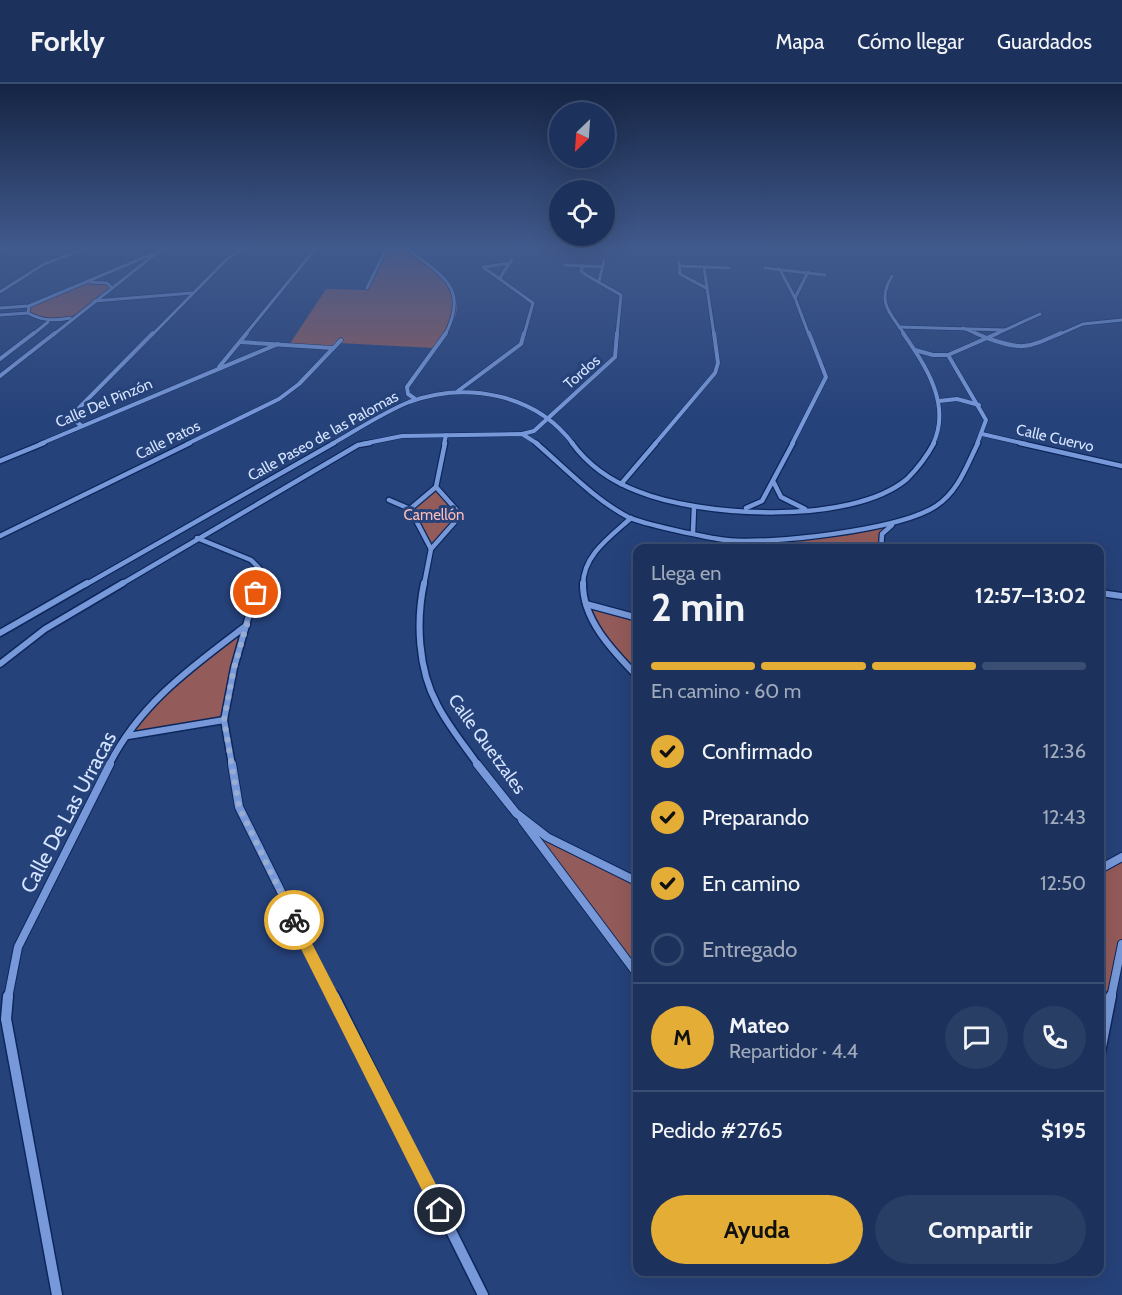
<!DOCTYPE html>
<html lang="es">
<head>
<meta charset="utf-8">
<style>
  :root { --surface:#1c325c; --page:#293e65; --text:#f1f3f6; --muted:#a0aabb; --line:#3a4d72; --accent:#e4ad35 }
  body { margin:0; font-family:Cabin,sans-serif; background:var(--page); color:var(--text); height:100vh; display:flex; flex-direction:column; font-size:22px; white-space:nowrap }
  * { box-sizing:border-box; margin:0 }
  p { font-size:20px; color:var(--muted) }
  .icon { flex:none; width:33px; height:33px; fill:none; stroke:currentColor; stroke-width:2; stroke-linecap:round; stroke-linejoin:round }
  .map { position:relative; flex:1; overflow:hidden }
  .sheet { position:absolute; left:633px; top:460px; width:471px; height:732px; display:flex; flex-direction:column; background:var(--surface); border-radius:12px; box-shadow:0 6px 24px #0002,0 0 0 2px var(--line) }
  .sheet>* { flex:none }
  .needle { width:39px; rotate:205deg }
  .controls { position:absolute; left:549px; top:18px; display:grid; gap:12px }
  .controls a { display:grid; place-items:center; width:66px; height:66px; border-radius:50%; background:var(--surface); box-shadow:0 6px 24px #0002,0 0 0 2px var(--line); font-size:30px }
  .pin { position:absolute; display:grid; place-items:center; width:51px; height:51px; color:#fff; margin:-26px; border:3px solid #fff; border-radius:50%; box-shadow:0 2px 6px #0007 }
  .courier { position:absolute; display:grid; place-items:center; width:60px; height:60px; margin:-30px; border:4px solid #e4ad35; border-radius:50%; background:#fff; color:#222; box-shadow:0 2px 8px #0007 }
  .summary em { font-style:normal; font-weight:700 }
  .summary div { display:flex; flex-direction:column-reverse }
  .summary { display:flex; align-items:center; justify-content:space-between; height:102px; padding:0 18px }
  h1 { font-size:39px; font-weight:700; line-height:45px }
  .bar { display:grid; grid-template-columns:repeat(4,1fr); gap:9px 6px; align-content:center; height:72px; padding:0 18px }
  .bar i { height:8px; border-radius:4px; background:var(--line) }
  .bar .current { background:var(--accent) }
  .bar p { grid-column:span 4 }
  .line { display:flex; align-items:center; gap:15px; padding:0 18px; border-top:2px solid var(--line) }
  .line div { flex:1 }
  .round { display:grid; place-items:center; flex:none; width:63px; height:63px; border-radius:32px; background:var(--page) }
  ol { padding:0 18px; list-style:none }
  li { display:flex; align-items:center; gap:18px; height:66px }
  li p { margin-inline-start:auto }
  li .icon { padding:6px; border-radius:50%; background:var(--accent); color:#111; stroke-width:4 }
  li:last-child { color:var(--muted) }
  li i { width:33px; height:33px; border:3px solid var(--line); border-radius:50% }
  .cta { display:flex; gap:12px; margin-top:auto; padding:12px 18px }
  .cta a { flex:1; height:69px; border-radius:36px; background:var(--accent); color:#111; font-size:24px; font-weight:700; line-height:69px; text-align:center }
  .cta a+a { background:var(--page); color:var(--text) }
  header { display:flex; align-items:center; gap:36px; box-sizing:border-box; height:84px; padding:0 30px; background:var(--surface); border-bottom:2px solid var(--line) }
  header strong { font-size:28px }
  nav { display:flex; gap:33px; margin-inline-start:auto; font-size:21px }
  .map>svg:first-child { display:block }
  .green { fill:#935b59 }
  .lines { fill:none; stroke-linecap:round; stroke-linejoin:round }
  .street-far5-casing { stroke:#0d275c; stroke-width:4.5 }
  .street-far4-casing { stroke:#0d275c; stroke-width:5 }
  .street-far3-casing { stroke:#0d275c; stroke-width:7 }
  .street-far2-casing { stroke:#0d275c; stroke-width:9 }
  .street-far1-casing { stroke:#0d275c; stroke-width:10 }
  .street-casing { stroke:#0d275c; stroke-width:13 }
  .street-far5 { stroke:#7899d9; stroke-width:3 }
  .street-far4 { stroke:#7899d9; stroke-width:4 }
  .street-far3 { stroke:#7899d9; stroke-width:4.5 }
  .street-far2 { stroke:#7899d9; stroke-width:6 }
  .street-far1 { stroke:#7899d9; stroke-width:8 }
  .street { stroke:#7899d9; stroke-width:10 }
  .route { fill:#e4ad35 }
  .done { stroke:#98abd0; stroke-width:6; stroke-dasharray:0 10.8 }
  .labels { text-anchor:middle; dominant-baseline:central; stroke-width:6; stroke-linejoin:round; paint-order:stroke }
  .far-street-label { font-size:15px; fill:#d5e4ff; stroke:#26427a }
  .far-park-label { font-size:15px; fill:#fcbdb9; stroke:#26427a }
  .street-label { font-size:18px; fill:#d5e4ff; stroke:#26427a }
  .near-street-label { font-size:21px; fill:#d5e4ff; stroke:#26427a }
</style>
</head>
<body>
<header>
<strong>Forkly</strong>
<nav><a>Mapa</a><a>Cómo llegar</a><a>Guardados</a></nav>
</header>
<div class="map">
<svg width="1122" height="1211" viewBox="0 0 1122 1211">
  <rect width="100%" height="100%" fill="#26427a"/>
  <!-- green -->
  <g class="green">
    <path d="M386 165H408C428 181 467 203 455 233 451 244 441 255 434 264L339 259 333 264 289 261 326 205 367 206Z"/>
    <path d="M86 198 107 199 111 203C88 222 58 253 28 229L29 222Z"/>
    <path d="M436 403 461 431 431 465 410 425Z"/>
    <path d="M893 440 882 450 881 465H763L725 456 765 457Z"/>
    <path d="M586 520 637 534V593L603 552Z"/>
    <path d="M248 541 234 584 224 636 128 652 150 622Z"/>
    <path d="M516 729 547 753 637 798V891Z"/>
    <path d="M1122 773V860L1100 968V784Z"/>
  </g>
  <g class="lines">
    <defs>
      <g id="street-far5">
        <path d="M408 165C441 192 470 203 445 251"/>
        <path d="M0 167 7 165"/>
        <path d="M679 178 680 190 706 204"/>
        <path d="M565 181 602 183"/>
        <path d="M583 182 581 187 586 191 621 211 617 251"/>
        <path d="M680 182 729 184"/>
        <path d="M483 183 533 219 524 251"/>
        <path d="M484 183 510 179"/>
        <path d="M704 183 714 251"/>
        <path d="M765 184 825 191"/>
        <path d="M779 184 795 214 809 251"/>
        <path d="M892 192C876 218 890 229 905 251"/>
        <path d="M500 194 512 175"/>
        <path d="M599 197 604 177"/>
        <path d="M89 198 107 199 111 203"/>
        <path d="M367 204 386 165"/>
        <path d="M0 208 44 180 84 165"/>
        <path d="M795 214 808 188"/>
        <path d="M94 217 192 209"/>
        <path d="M29 222 28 229C42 237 55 237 70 234"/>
        <path d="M0 224 29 222 164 165"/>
        <path d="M0 231 28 229"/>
        <path d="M899 243 1005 246"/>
        <path d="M963 244 979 251"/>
        <path d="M32 251 48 238"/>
        <path d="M53 251 159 167"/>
        <path d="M152 251 228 174 243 165"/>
        <path d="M245 251 315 165"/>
        <path d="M994 251 1040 230"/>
        <path d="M1058 251 1083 240 1122 236"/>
      </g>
      <g id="street-far4">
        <path d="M903 249C925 281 952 320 933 360"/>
        <path d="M975 249 987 254 948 271 986 336 977 360"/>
        <path d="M987 254C1023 267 1027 264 1061 249"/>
        <path d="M987 254 998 249"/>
        <path d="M240 258 333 264"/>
        <path d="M915 266 933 271H948"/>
        <path d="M0 275 34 249"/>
        <path d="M219 283 247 249"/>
        <path d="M0 292 55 249"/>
        <path d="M458 307 521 260 524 249"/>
        <path d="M414 314 408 310 407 303 446 249"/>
        <path d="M939 317 957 315 979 321"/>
        <path d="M82 342 72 335 75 328 153 249"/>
        <path d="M522 350 534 347 615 273 617 249"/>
        <path d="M982 350 1026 360"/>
        <path d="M40 360 278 260"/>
        <path d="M187 360 279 315 299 300 341 256"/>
        <path d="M332 360C357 346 382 329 409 318 467 297 536 310 573 360"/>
        <path d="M362 360 402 352 522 350 538 360"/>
        <path d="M444 360 446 351"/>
        <path d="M655 360 715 289 718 279 714 249"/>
        <path d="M792 360 826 293 809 249"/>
      </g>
      <g id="street-far3">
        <path d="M536 359C565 384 594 415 628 433 643 440 708 454 726 456 769 461 900 446 936 422 958 408 967 381 978 359"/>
        <path d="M572 359C588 381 611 397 637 407 700 433 851 442 907 395 918 384 927 372 934 359"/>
        <path d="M1020 359 1122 382"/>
        <path d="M0 377 44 359"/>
        <path d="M774 399 781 413 805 425"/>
        <path d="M621 400 656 359"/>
        <path d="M389 416 410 425"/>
        <path d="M746 424 762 417 793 359"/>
        <path d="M693 448 694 424"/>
        <path d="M0 452 190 359"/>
        <path d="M197 454 251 476 259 484 258 501"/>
        <path d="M737 459 763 465"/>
        <path d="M431 465 410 425 436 403 445 359"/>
        <path d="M881 465 882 450 892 441"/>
        <path d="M85 501 334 359"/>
        <path d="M120 501 358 361 370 359"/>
        <path d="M424 501 431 465 461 431 436 403"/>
        <path d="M583 501C583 471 611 452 631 434"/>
      </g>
      <g id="street-far2">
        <path d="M424 499C416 537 418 585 437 620 448 642 465 662 478 681"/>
        <path d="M583 499C582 536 614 568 638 593"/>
        <path d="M1100 509 1122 512"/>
        <path d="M586 520 638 534"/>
        <path d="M0 549 87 499"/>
        <path d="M0 580 45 545 123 499"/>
        <path d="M128 652 224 636"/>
        <path d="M109 681C140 619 193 582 247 541"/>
        <path d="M232 681 224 636 234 584 258 499"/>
      </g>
      <g id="street-far1">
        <path d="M232 680 239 723 334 914"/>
        <path d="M477 680 516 729 547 753 638 798"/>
        <path d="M522 736 638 891"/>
        <path d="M1100 785 1122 773"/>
        <path d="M8 914 18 863 110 680"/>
        <path d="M1111 914 1122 860"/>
      </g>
      <g id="street">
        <path d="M8 912 6 935 57 1211"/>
        <path d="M334 912 483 1211"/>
        <path d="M1100 968 1111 912"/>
      </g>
    </defs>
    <!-- street-far5 casing -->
    <use href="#street-far5" class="street-far5-casing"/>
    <!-- street-far4 casing -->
    <use href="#street-far4" class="street-far4-casing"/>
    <!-- street-far3 casing -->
    <use href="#street-far3" class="street-far3-casing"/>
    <!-- street-far2 casing -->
    <use href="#street-far2" class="street-far2-casing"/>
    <!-- street-far1 casing -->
    <use href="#street-far1" class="street-far1-casing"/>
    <!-- street casing -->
    <use href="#street" class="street-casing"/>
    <!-- street-far5 -->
    <use href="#street-far5" class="street-far5"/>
    <!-- street-far4 -->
    <use href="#street-far4" class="street-far4"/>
    <!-- street-far3 -->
    <use href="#street-far3" class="street-far3"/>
    <!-- street-far2 -->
    <use href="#street-far2" class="street-far2"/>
    <!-- street-far1 -->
    <use href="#street-far1" class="street-far1"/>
    <!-- street -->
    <use href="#street" class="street"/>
  </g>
  <!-- sky -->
  <linearGradient id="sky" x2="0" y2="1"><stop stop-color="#152443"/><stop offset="0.49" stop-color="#415a8d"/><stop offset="1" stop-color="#415a8d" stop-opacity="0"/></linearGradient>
  <rect width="1122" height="334" fill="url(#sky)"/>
  <!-- route -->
  <path class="route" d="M294 830 298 832 446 1120 449 1126 446 1132 440 1135 435 1132 289 841V832Z"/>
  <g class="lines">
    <!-- done -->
    <path class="done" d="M256 509 234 584 224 636 239 723 294 836"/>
  </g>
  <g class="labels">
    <!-- far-street labels -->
    <g class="far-street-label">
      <text transform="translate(582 288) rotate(-41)">Tordos</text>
      <text transform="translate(104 319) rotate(-23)">Calle Del Pinzón</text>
      <text transform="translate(323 352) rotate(-29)">Calle Paseo de las Palomas</text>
      <text transform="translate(1055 354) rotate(13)">Calle Cuervo</text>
      <text transform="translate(168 356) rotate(-26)">Calle Patos</text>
    </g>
    <!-- far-park labels -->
    <g class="far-park-label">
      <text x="434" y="431">Camellón</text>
    </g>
    <!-- street labels -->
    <g class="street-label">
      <text transform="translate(487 660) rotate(54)">Calle Quetzales</text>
    </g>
    <!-- near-street labels -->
    <g class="near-street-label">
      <text transform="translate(68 728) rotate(-62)">Calle De Las Urracas</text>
    </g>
  </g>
</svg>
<div class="controls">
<a><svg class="needle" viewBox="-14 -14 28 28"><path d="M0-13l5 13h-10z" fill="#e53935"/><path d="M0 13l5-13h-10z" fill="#a0aabb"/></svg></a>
<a><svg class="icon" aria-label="locate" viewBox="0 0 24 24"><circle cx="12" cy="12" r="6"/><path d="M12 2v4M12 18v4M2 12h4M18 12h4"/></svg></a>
</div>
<div class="pin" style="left:256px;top:509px;background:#ea580c"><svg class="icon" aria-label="bag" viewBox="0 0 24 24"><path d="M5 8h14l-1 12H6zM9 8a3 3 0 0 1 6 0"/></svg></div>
<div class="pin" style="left:440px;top:1126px;background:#1f2937"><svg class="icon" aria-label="home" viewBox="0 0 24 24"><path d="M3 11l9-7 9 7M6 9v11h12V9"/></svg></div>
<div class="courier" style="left:294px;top:836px"><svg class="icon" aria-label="bike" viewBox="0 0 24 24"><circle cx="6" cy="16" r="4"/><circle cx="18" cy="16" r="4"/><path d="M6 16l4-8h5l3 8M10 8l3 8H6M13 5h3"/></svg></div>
<section class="sheet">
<div class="summary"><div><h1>2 min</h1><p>Llega en</p></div><em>12:57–13:02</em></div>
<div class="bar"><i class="current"></i><i class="current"></i><i class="current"></i><i></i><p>En camino · 60 m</p></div>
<ol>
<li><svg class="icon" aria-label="check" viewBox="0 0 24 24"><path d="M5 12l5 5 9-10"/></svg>Confirmado<p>12:36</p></li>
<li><svg class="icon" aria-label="check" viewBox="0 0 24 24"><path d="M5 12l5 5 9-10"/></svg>Preparando<p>12:43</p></li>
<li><svg class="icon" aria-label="check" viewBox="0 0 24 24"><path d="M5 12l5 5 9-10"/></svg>En camino<p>12:50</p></li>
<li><i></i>Entregado</li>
</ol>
<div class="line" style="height:108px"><b class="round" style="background:var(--accent);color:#111">M</b><div><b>Mateo</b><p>Repartidor · 4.4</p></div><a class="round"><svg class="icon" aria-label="chat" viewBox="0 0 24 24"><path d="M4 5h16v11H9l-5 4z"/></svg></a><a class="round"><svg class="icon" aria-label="phone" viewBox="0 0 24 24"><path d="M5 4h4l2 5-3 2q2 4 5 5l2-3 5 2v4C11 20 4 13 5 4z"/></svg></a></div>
<div class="line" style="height:78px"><div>Pedido #2765</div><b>$195</b></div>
<div class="cta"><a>Ayuda</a><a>Compartir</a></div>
</section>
</div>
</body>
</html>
